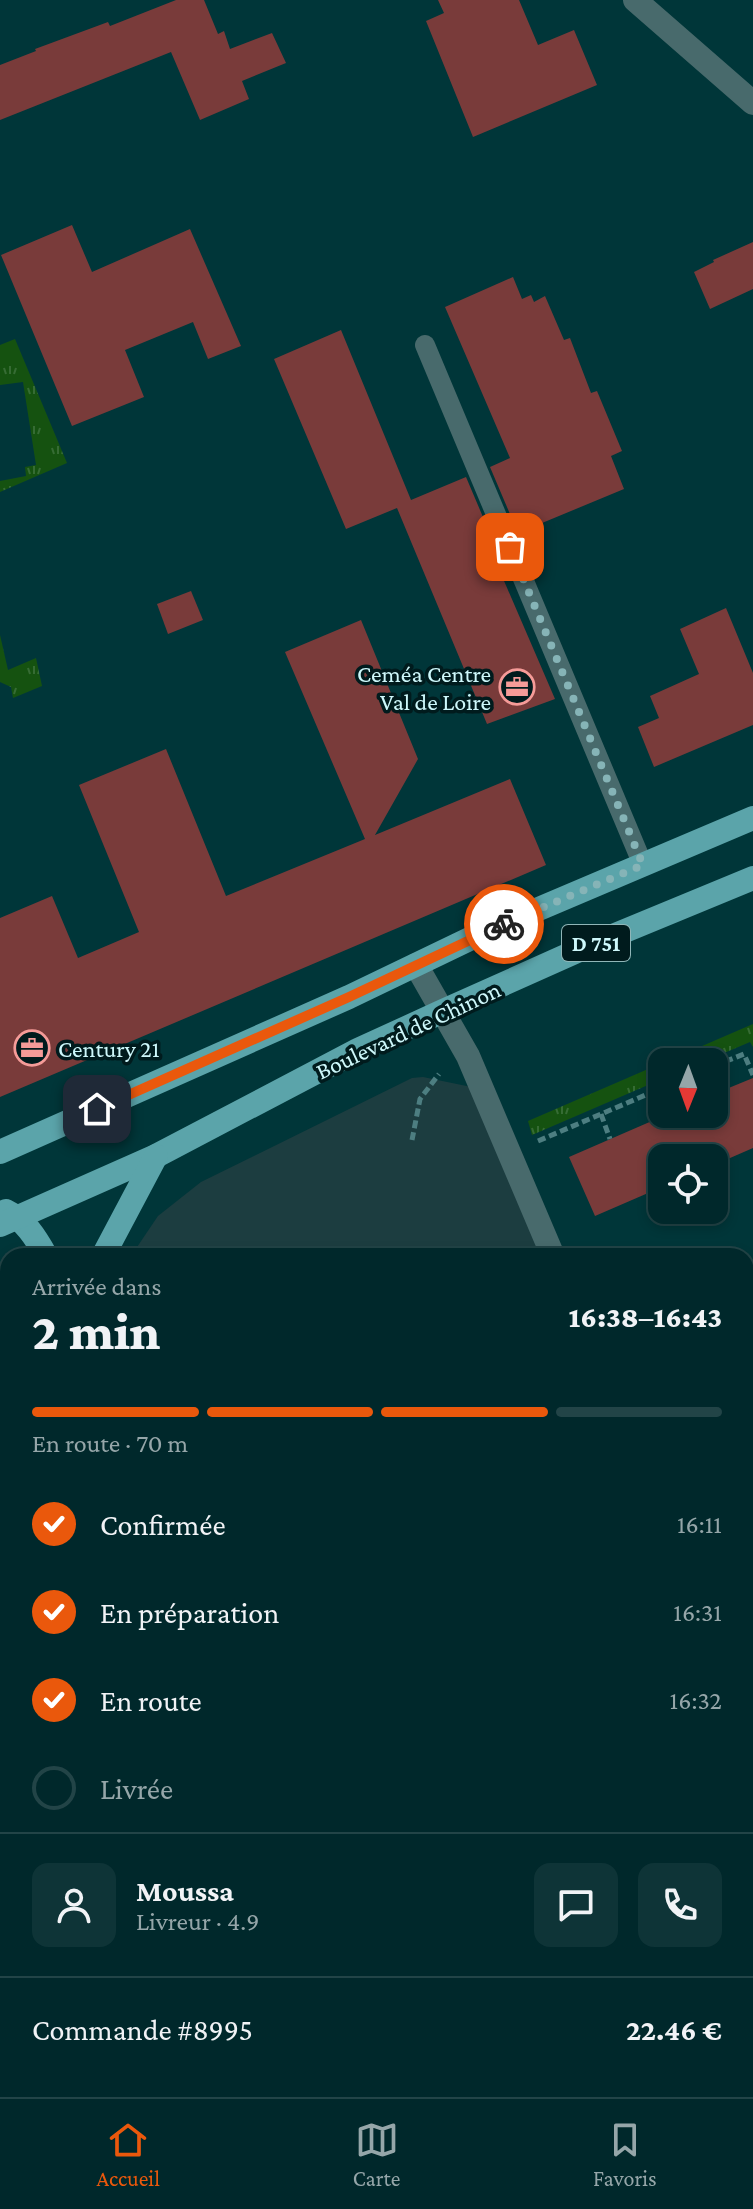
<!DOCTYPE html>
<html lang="fr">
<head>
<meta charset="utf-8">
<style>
  :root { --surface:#00282b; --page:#0e3437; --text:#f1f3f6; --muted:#95a6a9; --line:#224447; --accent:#ea580c }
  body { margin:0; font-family:"Crimson Pro",serif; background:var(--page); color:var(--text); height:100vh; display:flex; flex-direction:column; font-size:30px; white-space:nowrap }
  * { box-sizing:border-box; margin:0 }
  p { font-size:26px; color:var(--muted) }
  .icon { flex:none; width:44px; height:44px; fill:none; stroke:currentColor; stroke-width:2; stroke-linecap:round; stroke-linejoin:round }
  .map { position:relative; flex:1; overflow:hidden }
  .sheet { position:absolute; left:0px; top:1248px; width:754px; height:850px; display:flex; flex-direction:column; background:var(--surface); border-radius:24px 24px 0 0; box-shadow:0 4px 12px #0003,0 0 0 2px var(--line) }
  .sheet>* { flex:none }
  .needle { width:52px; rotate:181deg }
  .controls { position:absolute; left:648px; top:1048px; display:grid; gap:16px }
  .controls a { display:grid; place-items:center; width:80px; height:80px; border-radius:16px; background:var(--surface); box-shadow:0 4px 12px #0003,0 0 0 2px var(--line); font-size:40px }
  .pin { position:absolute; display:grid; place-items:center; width:68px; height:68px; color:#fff; margin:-34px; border-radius:16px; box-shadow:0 4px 12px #0006 }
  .courier { position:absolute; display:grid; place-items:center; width:80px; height:80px; margin:-40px; border:6px solid #ea580c; border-radius:50%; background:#fff; color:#222; box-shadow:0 2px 10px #0007 }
  .head em { font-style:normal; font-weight:800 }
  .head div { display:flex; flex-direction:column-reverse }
  .head { display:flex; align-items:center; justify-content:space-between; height:136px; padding:0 32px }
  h1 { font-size:52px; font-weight:800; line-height:60px }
  .bar { display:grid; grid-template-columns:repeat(4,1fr); gap:12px 8px; align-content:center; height:96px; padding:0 32px }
  .bar i { height:10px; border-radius:6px; background:var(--line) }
  .bar .selected { background:var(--accent) }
  .bar p { grid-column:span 4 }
  .line { display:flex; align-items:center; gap:20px; padding:0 32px; border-top:2px solid var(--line) }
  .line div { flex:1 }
  .round { display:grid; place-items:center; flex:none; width:84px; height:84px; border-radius:16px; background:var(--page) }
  ol { padding:0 32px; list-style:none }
  li { display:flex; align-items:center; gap:24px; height:88px }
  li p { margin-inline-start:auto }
  li .icon { padding:8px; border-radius:50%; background:var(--accent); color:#fff; stroke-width:4 }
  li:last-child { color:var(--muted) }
  li i { width:44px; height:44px; border:4px solid var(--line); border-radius:50% }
  .tabs { display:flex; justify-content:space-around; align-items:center; height:112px; border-top:2px solid var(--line); background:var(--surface); font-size:22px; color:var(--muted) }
  .tabs a { display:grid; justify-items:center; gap:4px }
  .tabs .selected { color:var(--accent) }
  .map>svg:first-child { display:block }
  .built { fill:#1c3d40 }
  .grass { fill:url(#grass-tufts) }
  .building { fill:#793b3a }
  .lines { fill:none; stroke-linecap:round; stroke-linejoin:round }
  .path { stroke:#4d7e81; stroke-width:5; stroke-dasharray:8 4; stroke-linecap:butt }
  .lane { stroke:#486a6c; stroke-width:20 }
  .street { stroke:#486a6c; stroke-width:24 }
  .primary { stroke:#5ba4aa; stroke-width:24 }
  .done { stroke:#86b4b7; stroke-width:8; stroke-dasharray:0 14.4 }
  .route { stroke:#ea580c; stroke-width:10 }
  .labels { text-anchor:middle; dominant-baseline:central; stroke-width:7; stroke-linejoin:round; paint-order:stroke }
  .shield { fill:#001b1d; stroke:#90b6b8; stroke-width:2 }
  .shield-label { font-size:22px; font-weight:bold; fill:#cef8fb }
  .poi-label { font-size:24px; fill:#cef8fb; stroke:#001b1d; text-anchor:end }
  .street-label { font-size:24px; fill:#cef8fb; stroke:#001b1d }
</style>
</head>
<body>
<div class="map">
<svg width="753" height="2097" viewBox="0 0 753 2097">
  <defs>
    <pattern id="grass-tufts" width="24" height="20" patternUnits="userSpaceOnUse" patternTransform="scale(2)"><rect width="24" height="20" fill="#155210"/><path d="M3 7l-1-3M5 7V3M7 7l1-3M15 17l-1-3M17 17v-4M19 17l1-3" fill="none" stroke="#366c34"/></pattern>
  </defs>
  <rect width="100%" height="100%" fill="#003639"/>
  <!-- built -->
  <g class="built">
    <path d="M423 1077 481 1089 553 1256H131L158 1216 201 1182 412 1078Z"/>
    <path d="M8 1570V1975L0 1937V1592Z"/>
  </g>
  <!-- grass -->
  <g class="grass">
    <path d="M15 339 67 463 0 492V481L26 476 25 467 36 465 23 382 0 385V345Z"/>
    <path d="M0 635 8 670 36 658 42 686 13 698 11 687 0 682Z"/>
    <path d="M753 1024V1047L750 1042 703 1062H665Z"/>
    <path d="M662 1063V1079L532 1135 528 1121Z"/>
    <path d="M8 1261V1402L0 1428V1263Z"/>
    <path d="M753 1387V1456L746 1459V1390Z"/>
    <path d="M749 1836 753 1845V1932L746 1935Z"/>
  </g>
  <!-- building -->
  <g class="building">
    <path d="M176 0H204L218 34 224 31 230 49 272 33 286 63 242 81 249 99 200 120 171 52 0 120V65L36 51 35 49 108 22 110 26Z"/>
    <path d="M438 0H519L538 45 574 30 597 85 473 137 426 21 444 13Z"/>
    <path d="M72 225 92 272 190 229 241 346 208 359 193 322 125 350 144 397 72 426 1 255Z"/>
    <path d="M753 242V289L710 309 694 272 714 262 713 260Z"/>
    <path d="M513 277 522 299 531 295 534 302 545 296 564 340 570 338 591 393 597 391 622 451 611 456 624 489 518 533 490 467 510 458 445 307Z"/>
    <path d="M341 330 411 500 466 477 494 543 489 546 555 699 487 724 397 508 346 529 274 359Z"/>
    <path d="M191 591 203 620 168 634 157 604Z"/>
    <path d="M726 608 753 673V725L654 767 638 727 659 718 650 696 699 674 680 629Z"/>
    <path d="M361 620 418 759 375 835 510 779 546 865 0 1097V918L52 896 78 958 139 932 79 785 166 749 226 896 365 839 285 652Z"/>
    <path d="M753 1078V1148L714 1165V1158H662V1187L595 1216 569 1157 668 1114H714V1094Z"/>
  </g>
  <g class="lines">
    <!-- path -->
    <g class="path">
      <path d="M714 1066 744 1054 753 1075"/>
      <path d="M601 1114 610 1139"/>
      <path d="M412 1140 420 1099 439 1074"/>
      <path d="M538 1141 662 1088"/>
      <path d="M746 1418 753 1415"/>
      <path d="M0 1579 4 1567 8 1568"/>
      <path d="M746 1691H753"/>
      <path d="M746 1875 753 1873"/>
      <path d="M746 1944 753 1942"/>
    </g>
    <!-- lane -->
    <path class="lane" d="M425 345 643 865"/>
    <!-- street -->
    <g class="street">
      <path d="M635 0 753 103"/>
      <path d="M416 965 468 1056 553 1256"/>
      <path d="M0 2018 8 2017"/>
      <path d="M746 2044 753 2045"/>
    </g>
    <!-- primary -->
    <g class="primary">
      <path d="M0 1152 349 997 482 933 753 818"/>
      <path d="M6 1211C25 1220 36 1238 46 1256"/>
      <path d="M0 1225 156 1156 358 1050 441 1012 586 947 753 878"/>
      <path d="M103 1256 156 1156"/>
      <path d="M0 1501 8 1478"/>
    </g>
  </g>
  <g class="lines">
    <!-- done -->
    <path class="done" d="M504 924 643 865 510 547"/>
    <!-- route -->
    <path class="route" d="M97 1109 349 997 504 924"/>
  </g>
  <!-- icons -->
  <defs>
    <symbol id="office-ring" viewBox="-11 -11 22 22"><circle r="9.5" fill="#001b1d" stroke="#f59b98" stroke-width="1.5"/><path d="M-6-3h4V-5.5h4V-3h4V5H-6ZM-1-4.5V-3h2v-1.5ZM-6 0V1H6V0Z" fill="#f59b98"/></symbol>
  </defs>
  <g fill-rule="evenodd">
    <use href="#office-ring" x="497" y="667" width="40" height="40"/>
    <use href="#office-ring" x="12" y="1028" width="40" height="40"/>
  </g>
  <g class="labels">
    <!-- shield labels -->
    <rect class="shield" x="562" y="925" width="68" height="36" rx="6"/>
    <g class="shield-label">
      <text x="596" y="943">D 751</text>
    </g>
    <!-- poi labels -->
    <g class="poi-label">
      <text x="491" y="673">Ceméa Centre<tspan x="491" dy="28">Val de Loire</tspan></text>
      <text x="58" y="1048" text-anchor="start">Century 21</text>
    </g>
    <!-- street labels -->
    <g class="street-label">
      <text transform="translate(408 1030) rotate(-25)">Boulevard de Chinon</text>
    </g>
  </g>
</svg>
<div class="controls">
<a><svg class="needle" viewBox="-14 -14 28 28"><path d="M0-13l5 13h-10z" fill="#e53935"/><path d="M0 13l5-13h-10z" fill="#95a6a9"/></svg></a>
<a><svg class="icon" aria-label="locate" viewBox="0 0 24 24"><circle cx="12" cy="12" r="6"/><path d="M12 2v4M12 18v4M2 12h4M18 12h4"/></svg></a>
</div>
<div class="pin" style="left:510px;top:547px;background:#ea580c"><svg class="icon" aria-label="bag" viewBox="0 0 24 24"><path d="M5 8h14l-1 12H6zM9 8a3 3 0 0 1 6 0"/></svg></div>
<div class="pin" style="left:97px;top:1109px;background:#1f2937"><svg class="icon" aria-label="home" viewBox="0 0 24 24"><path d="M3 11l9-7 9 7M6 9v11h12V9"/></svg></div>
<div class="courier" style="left:504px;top:924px"><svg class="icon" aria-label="bike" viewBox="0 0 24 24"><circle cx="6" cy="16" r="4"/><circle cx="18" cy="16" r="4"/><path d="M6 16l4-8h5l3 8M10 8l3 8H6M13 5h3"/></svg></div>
<section class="sheet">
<div class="head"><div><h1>2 min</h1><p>Arrivée dans</p></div><em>16:38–16:43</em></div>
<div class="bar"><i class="selected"></i><i class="selected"></i><i class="selected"></i><i></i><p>En route · 70 m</p></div>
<ol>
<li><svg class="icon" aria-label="check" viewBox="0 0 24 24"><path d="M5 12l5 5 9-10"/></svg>Confirmée<p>16:11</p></li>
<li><svg class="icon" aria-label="check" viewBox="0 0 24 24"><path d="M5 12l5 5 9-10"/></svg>En préparation<p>16:31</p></li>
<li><svg class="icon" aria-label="check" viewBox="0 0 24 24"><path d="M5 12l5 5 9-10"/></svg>En route<p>16:32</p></li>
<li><i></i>Livrée</li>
</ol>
<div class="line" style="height:144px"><a class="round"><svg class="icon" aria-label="person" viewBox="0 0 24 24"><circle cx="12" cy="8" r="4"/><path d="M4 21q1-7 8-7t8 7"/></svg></a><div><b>Moussa</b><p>Livreur · 4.9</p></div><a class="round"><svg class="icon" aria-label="chat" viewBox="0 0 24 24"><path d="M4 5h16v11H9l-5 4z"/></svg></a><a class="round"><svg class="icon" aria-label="phone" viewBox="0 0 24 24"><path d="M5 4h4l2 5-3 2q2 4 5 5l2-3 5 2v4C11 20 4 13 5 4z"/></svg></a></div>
<div class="line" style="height:104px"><div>Commande #8995</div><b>22.46 €</b></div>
</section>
</div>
<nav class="tabs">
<a class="selected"><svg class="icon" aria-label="home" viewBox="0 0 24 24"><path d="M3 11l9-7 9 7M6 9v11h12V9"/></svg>Accueil</a>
<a><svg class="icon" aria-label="map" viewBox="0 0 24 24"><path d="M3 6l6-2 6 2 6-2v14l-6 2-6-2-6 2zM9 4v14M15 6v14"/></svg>Carte</a>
<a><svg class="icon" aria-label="saved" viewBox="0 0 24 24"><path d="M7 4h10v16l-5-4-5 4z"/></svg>Favoris</a>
</nav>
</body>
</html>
